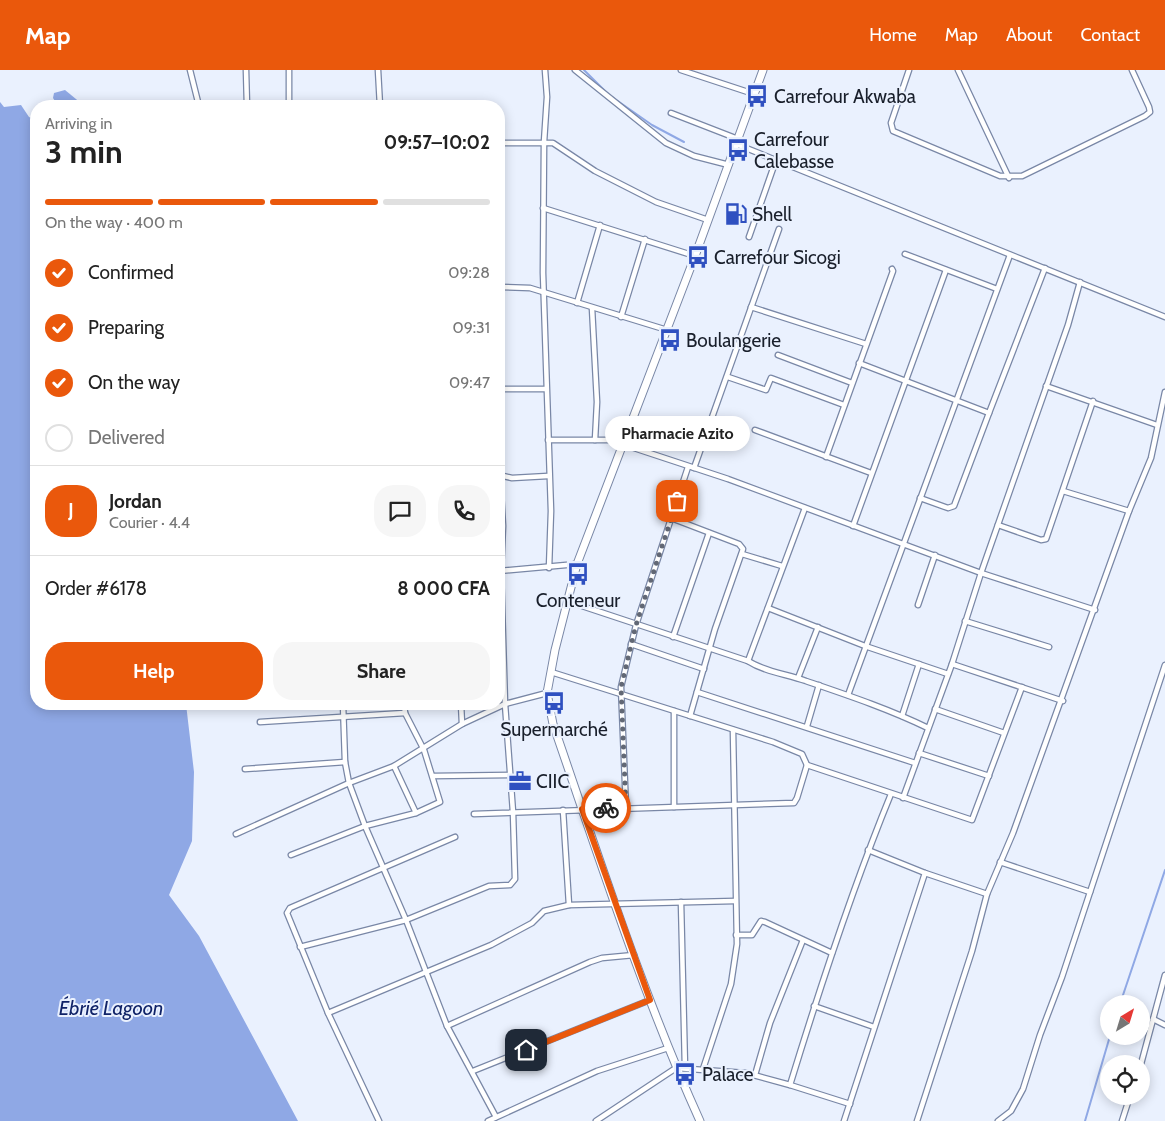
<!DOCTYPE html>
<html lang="en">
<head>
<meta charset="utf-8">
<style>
  :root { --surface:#fff; --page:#f6f6f6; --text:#222; --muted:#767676; --line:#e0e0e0; --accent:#ea580c }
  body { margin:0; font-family:Cabin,sans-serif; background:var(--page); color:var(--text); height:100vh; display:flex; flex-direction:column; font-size:19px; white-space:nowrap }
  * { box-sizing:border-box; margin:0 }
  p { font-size:16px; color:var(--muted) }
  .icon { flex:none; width:28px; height:28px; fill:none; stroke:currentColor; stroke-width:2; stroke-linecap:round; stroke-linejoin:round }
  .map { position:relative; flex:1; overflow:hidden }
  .drawer { position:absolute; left:30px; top:30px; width:475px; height:610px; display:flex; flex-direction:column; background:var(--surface); border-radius:20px; box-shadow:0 2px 12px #0003 }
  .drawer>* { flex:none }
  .needle { width:32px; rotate:38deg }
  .controls { position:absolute; left:1100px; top:925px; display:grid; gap:10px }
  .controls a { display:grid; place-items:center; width:50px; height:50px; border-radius:50%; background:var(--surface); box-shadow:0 2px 12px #0003; font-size:25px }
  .pin { position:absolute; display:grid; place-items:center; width:42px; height:42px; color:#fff; margin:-21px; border-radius:10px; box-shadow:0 2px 8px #0006 }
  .courier { position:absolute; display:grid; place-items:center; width:50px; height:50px; margin:-25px; border:4px solid #ea580c; border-radius:50%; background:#fff; color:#222; box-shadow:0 1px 6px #0007 }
  .bubble { position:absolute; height:35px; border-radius:18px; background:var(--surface); box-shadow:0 2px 12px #0003; font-size:16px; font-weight:700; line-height:35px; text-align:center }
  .headline em { font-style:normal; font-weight:700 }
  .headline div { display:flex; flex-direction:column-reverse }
  .headline { display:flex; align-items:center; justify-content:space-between; height:85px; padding:0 15px }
  h1 { font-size:32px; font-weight:700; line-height:38px }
  .bar { display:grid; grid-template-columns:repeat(4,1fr); gap:8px 5px; align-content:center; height:60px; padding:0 15px }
  .bar i { height:6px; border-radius:4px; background:var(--line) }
  .bar .on { background:var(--accent) }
  .bar p { grid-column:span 4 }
  .line { display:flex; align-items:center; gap:12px; padding:0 15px; border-top:1px solid var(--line) }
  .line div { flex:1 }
  .round { display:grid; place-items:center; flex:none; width:52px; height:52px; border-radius:20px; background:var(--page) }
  ol { padding:0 15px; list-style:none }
  li { display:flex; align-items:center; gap:15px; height:55px }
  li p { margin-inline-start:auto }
  li .icon { padding:5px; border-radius:50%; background:var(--accent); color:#fff; stroke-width:4 }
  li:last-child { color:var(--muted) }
  li i { width:28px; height:28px; border:2px solid var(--line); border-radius:50% }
  .cta { display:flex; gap:10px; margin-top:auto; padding:10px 15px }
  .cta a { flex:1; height:58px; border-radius:20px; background:var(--accent); color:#fff; font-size:20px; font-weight:700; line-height:58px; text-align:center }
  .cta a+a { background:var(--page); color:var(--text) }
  header { display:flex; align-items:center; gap:30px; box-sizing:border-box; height:70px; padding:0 25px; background:var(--accent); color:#fff }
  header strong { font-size:24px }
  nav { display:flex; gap:28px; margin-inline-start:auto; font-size:18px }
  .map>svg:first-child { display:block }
  .water { fill:#8fa8e5 }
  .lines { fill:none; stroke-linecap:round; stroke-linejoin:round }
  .stream { stroke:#8fa8e5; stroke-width:2 }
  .street-casing { stroke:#7987a6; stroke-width:7 }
  .secondary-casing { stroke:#7987a6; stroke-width:9 }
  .street { stroke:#fff; stroke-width:4.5 }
  .secondary { stroke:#fff; stroke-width:7 }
  .done { stroke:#626875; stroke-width:5; stroke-dasharray:0 9 }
  .route { stroke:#ea580c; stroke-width:6 }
  .labels { text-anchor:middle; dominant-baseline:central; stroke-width:4; stroke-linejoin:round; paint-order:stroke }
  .poi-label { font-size:19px; fill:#191f2b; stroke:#eaf1fe; text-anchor:start }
  .water-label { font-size:20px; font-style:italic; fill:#102368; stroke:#eaf1fe }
</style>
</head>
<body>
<header>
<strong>Map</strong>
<nav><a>Home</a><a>Map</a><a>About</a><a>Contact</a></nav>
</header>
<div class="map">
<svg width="1165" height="1051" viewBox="0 0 1165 1051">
  <rect width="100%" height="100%" fill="#eaf1fe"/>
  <!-- water -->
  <g class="water">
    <path d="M65 20 82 34 83 36H58L53 28 54 23Z"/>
    <path d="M0 32 4 37 21 35 29 47 36 50V634H186L194 702 192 771 169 825 199 866 298 1051H0Z"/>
  </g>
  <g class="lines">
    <!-- stream -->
    <g class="stream">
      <path d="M584 0 608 24"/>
      <path d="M612 27 652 55 684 72"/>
      <path d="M1120 934 1165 800"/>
      <path d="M1085 1051 1110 966"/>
    </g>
    <defs>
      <g id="street">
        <path d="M190 0 199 36"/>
        <path d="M246 0 247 36"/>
        <path d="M289 0V36"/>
        <path d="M378 0 380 36"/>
        <path d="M545 0 547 27 544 72 543 203 551 441 549 498"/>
        <path d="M575 0 666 73 694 86 729 95"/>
        <path d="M681 0 754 24"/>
        <path d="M909 0 891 53 893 61 1000 106H1022L1145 46 1150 42 1149 37 1132 0"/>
        <path d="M958 0 1009 108"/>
        <path d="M671 43 738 69"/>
        <path d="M499 73H553L595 101 656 132 708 150"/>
        <path d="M736 74 1165 247"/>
        <path d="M543 138 695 186"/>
        <path d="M749 167 776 90"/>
        <path d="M905 184 997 219"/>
        <path d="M499 217 530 218 667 260"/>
        <path d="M577 233 600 155"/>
        <path d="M751 237 866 274"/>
        <path d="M592 238 597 332 595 370"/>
        <path d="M621 247 645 169"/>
        <path d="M778 285 852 313"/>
        <path d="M859 293 989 343 1045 198"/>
        <path d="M728 307 766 320 771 308 844 335"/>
        <path d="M1046 316 1157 355"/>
        <path d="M499 319H546"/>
        <path d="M755 360 871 403"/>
        <path d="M548 370H608L622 374 728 409 981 503 1095 540"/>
        <path d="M826 387 893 201 892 199"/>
        <path d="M694 398 779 159"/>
        <path d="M499 405 512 408 548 406"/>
        <path d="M1063 421 1129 441"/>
        <path d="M920 428 948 438 954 436 989 343"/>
        <path d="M671 448 739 474 743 479 715 559 690 646"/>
        <path d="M998 455 1041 470 1046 469 1093 331"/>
        <path d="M853 456 946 200"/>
        <path d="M742 484 782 496"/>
        <path d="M499 501 577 494"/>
        <path d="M567 531 748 591C765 602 787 604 806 611 847 625 889 639 928 658"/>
        <path d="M918 535 935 485"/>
        <path d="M768 538 865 576 948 604"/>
        <path d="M965 551 1049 577"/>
        <path d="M673 567 709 463"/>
        <path d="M631 574 704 599"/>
        <path d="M748 591 805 438"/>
        <path d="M952 594 1063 631"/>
        <path d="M798 608 818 557"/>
        <path d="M697 622 915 693"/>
        <path d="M848 625 1010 185"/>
        <path d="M343 634 345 692 349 713 365 756 406 850 447 956 496 1047"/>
        <path d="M461 634 462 654"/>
        <path d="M935 639 1004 663"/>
        <path d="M674 641V737"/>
        <path d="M902 646 919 594"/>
        <path d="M260 652 405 643"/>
        <path d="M807 656 819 615"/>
        <path d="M919 683 989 706"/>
        <path d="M807 695 972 750 1022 617"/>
        <path d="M394 696 416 743"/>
        <path d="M245 699 345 692"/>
        <path d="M433 706 510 705"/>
        <path d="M903 728 952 594 981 503 1068 255 1080 212"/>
        <path d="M626 738 621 617 636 555 688 397"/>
        <path d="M563 740 569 835"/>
        <path d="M474 744 794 733 797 728 807 695 802 684 773 672 551 602"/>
        <path d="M236 764 349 713 394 696 462 654 505 634 547 623"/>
        <path d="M868 780 925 803 987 824"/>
        <path d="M291 785 365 756 416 743 440 732 424 680 405 643 404 634"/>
        <path d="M1000 792 1090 822"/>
        <path d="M681 832 685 998"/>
        <path d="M736 865H752L761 851 765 852 832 883"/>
        <path d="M300 877 406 850 489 816 510 815 515 809 513 742 505 634 501 501 503 456 500 405 499 232"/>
        <path d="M814 936 874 957"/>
        <path d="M328 943 491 875 532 853 544 841 569 835 735 831"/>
        <path d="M1153 949 1165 955"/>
        <path d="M447 956 590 892 602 888 634 885"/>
        <path d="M1141 994 1165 905"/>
        <path d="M703 999 731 914 737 874 733 660"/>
        <path d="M473 1001 650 930"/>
        <path d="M755 1005 770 953 803 870"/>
        <path d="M850 1034 790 1015C820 917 852 819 891 724"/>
        <path d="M379 1051 328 943 287 843 290 838 455 767"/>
        <path d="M488 1051 597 1001 668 978"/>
        <path d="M596 1051 676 998 746 1003 790 1015"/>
        <path d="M844 1051 925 803"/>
        <path d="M917 1051 972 881 987 824 1013 763 1129 441 1151 388 1165 322"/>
        <path d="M998 1051 1011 1041 1023 1019 1040 965 1062 907 1165 595"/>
        <path d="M1122 1051 1130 1026"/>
      </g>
      <path id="secondary" d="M700 1051C642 923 599 787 553 654L547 623 555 580 577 494 695 186 763 0"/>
    </defs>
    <!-- street casing -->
    <use href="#street" class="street-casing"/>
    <!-- secondary casing -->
    <use href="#secondary" class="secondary-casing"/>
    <!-- street -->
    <use href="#street" class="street"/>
    <!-- secondary -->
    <use href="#secondary" class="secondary"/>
  </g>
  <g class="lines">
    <!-- done -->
    <path class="done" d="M606 738H626L621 617 636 555 677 431"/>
    <!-- route -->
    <path class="route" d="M526 980 650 930 582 739 606 738"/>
  </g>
  <!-- icons -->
  <defs>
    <symbol id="bus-bare" viewBox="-9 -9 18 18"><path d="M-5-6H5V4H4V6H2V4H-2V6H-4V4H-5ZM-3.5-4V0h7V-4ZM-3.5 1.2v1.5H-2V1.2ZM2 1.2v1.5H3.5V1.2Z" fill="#2f50c0" stroke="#eaf1fe" stroke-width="2.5" paint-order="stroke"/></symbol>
    <symbol id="fuel-bare" viewBox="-9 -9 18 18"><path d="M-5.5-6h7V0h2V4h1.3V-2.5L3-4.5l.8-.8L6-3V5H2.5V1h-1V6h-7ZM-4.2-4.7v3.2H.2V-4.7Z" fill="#2f50c0" stroke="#eaf1fe" stroke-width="2.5" paint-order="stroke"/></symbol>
    <symbol id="office-bare" viewBox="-9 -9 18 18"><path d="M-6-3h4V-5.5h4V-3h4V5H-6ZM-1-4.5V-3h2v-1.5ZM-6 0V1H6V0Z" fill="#2f50c0" stroke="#eaf1fe" stroke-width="2.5" paint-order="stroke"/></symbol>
  </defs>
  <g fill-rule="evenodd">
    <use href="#bus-bare" x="741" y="10" width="32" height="32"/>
    <use href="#bus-bare" x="722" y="64" width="32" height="32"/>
    <use href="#fuel-bare" x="720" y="128" width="32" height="32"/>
    <use href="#bus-bare" x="682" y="171" width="32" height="32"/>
    <use href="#bus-bare" x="654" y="254" width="32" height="32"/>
    <use href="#bus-bare" x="562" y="488" width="32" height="32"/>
    <use href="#bus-bare" x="538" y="617" width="32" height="32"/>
    <use href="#office-bare" x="504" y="695" width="32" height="32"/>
    <use href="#bus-bare" x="669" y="988" width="32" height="32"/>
  </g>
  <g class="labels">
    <!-- poi labels -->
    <g class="poi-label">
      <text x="774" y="26">Carrefour Akwaba</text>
      <text x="754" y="69">Carrefour<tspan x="754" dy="22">Calebasse</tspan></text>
      <text x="752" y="144">Shell</text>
      <text x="714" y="187">Carrefour Sicogi</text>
      <text x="686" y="270">Boulangerie</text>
      <text x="578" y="530" text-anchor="middle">Conteneur</text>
      <text x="554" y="659" text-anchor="middle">Supermarché</text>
      <text x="536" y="711">CIIC</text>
      <text x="702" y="1004">Palace</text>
    </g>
    <!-- water labels -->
    <g class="water-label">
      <text x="111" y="938">Ébrié Lagoon</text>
    </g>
  </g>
</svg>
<div class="controls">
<a><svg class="needle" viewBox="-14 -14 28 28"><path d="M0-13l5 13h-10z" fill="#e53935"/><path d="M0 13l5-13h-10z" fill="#767676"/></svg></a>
<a><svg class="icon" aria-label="locate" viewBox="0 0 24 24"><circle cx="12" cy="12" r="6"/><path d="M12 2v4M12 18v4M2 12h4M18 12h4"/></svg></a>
</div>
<div class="pin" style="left:677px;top:431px;background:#ea580c"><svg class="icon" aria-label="bag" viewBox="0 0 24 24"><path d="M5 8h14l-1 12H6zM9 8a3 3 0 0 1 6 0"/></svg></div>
<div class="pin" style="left:526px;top:980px;background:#1f2937"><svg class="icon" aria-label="home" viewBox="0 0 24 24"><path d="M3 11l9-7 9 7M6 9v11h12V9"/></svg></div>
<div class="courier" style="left:606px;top:738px"><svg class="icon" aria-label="bike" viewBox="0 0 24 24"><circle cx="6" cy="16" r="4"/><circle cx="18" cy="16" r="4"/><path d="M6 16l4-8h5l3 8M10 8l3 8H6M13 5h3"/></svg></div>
<div class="bubble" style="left:605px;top:346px;width:145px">Pharmacie Azito</div>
<section class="drawer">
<div class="headline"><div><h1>3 min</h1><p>Arriving in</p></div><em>09:57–10:02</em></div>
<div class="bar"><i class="on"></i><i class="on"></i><i class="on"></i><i></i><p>On the way · 400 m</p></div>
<ol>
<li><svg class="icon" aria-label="check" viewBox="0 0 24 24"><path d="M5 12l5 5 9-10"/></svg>Confirmed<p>09:28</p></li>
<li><svg class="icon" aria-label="check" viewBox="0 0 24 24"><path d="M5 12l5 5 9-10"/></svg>Preparing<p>09:31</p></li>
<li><svg class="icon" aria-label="check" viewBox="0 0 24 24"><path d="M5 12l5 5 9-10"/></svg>On the way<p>09:47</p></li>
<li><i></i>Delivered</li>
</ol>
<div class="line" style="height:90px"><b class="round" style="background:var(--accent);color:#fff">J</b><div><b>Jordan</b><p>Courier · 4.4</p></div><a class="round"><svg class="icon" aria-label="chat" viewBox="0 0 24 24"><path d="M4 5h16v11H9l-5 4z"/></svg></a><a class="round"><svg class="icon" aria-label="phone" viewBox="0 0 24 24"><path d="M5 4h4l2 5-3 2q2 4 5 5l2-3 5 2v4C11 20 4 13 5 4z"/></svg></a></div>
<div class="line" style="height:65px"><div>Order #6178</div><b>8 000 CFA</b></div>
<div class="cta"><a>Help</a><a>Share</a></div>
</section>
</div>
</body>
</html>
